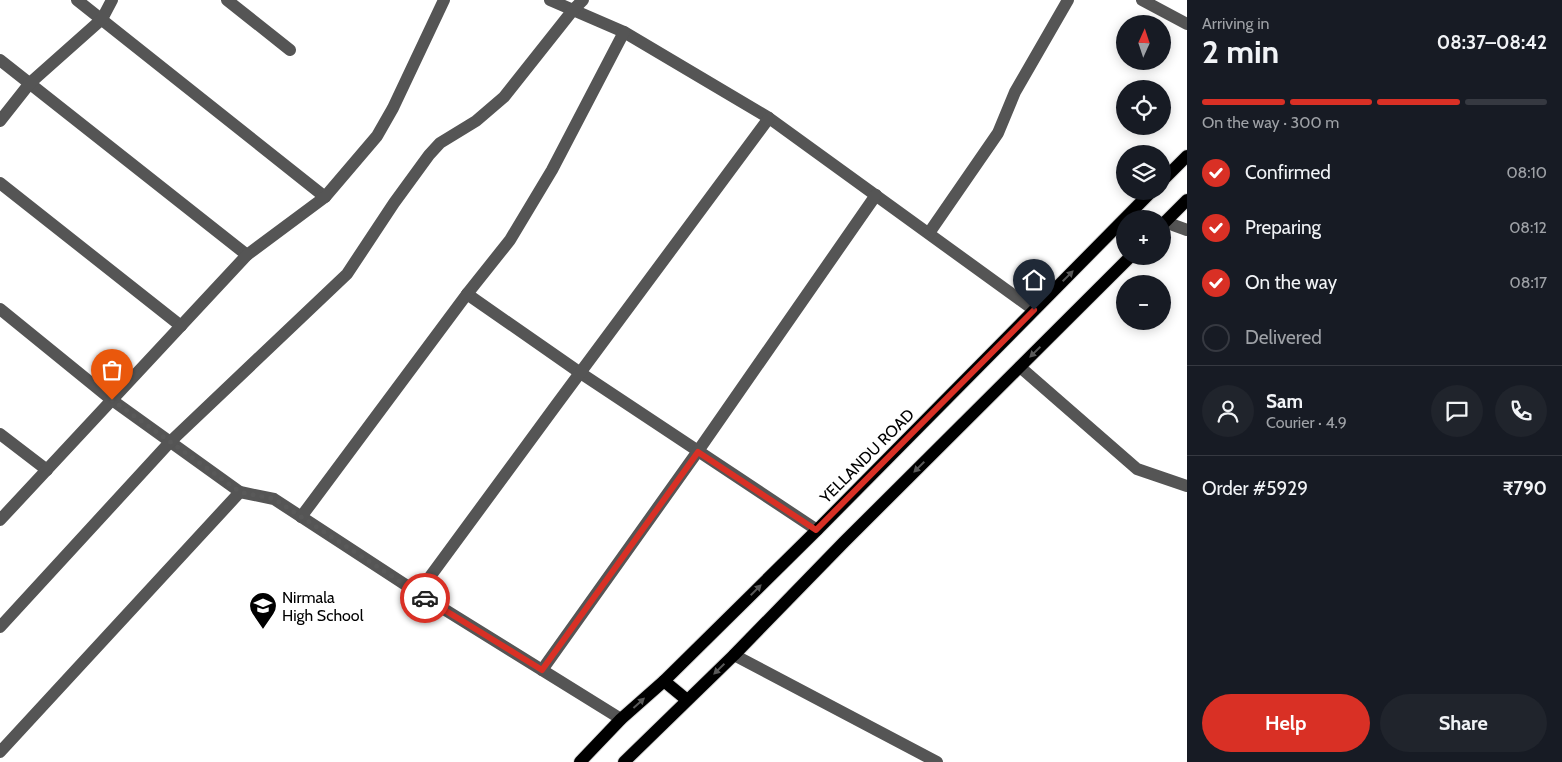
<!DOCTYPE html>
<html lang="en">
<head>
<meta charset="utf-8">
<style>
  :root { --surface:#171b24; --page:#20242c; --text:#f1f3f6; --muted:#9ea1a6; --line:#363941; --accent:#d93025 }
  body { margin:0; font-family:Cabin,sans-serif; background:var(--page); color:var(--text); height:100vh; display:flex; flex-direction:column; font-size:19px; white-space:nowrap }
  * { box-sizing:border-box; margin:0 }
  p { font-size:16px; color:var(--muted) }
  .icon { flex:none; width:28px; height:28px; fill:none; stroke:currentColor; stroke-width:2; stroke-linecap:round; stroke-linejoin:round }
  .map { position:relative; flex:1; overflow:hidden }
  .panel { display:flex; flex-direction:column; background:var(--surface); width:375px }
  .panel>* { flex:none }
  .needle { width:32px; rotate:3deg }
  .controls { position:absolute; left:1116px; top:15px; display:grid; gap:10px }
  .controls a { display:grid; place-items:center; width:55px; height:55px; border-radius:50%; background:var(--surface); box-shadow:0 2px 12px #0003; font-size:25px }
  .pin { position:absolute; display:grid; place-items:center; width:42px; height:42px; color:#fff; margin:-51px -21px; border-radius:50% 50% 50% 0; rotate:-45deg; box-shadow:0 0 5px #0007 }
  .pin .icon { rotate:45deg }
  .courier { position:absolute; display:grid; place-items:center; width:50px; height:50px; margin:-25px; border:4px solid #d93025; border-radius:50%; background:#fff; color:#222; box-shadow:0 1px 6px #0007 }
  .head em { font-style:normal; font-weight:800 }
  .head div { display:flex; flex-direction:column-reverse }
  .head { display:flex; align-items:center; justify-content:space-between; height:85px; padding:0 15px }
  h1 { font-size:32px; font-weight:800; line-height:38px }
  .bar { display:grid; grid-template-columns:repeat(4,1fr); gap:8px 5px; align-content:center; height:60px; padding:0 15px }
  .bar i { height:6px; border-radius:4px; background:var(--line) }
  .bar .selected { background:var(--accent) }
  .bar p { grid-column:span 4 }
  .line { display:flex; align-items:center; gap:12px; padding:0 15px; border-top:1px solid var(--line) }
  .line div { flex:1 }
  .round { display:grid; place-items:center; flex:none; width:52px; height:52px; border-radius:26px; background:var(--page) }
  ol { padding:0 15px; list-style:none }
  li { display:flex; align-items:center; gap:15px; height:55px }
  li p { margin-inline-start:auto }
  li .icon { padding:5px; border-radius:50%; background:var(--accent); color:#fff; stroke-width:4 }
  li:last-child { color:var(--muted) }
  li i { width:28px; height:28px; border:2px solid var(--line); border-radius:50% }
  .primary-button { display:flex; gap:10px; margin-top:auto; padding:10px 15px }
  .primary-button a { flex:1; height:58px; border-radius:30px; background:var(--accent); color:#fff; font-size:20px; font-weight:800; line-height:58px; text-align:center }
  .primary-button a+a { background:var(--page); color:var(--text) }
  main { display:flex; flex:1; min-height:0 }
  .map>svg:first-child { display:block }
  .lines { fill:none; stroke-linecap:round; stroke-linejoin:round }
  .major-casing { stroke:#dbdbdb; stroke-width:14 }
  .minor { stroke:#555; stroke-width:12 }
  .major { stroke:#000; stroke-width:12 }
  .oneway { fill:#595959 }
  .done { stroke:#595959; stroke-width:5; stroke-dasharray:0 9 }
  .route { stroke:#d93025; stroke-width:6 }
  .labels { text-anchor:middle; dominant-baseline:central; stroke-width:4; stroke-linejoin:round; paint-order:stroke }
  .street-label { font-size:16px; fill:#000; stroke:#fff }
  .poi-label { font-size:16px; fill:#000; stroke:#fff; text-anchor:start }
</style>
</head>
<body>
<main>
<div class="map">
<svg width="1187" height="762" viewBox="0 0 1187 762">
  <rect width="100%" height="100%" fill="#fff"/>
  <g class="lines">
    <defs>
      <g id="major">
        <path d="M1162 181 1187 156"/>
        <path d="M1162 225 1187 200"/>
        <path d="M664 681 687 700"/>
        <path d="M580 762 621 719 664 681 817 530 1152 191"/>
        <path d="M624 762 734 655 844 542 1131 256"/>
      </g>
    </defs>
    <!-- major casing -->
    <use href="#major" class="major-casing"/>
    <!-- minor -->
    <g class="minor">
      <path d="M77 0 325 197"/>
      <path d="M227 0 290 50"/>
      <path d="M550 0 624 32 769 118 1034 310"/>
      <path d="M1142 0 1187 24"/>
      <path d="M0 60 247 255"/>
      <path d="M0 121 30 83 102 19 112 0"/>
      <path d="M0 183 181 326"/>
      <path d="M1165 222 1187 230"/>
      <path d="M929 233 998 133 1015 92 1068 0"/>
      <path d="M467 294 579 372 817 530"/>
      <path d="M0 309 112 400 240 492 274 499 418 593 621 719"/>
      <path d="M1020 367 1137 469 1187 486"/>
      <path d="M0 434 47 470"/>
      <path d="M301 517 467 294 510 240 552 170 624 32"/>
      <path d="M0 520 247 255 325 197 377 136 393 108 444 0"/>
      <path d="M418 593C534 434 652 276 769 118"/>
      <path d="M0 627 170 442 347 274 394 203 429 155 440 143 476 121 504 97 573 10 583 0"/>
      <path d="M734 655 937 762"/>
      <path d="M542 670 698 451 876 195"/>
      <path d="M0 752 240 492"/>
    </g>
    <!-- major -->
    <use href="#major" class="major"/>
  </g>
  <!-- one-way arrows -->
  <defs><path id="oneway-solid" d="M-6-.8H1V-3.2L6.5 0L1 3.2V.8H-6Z" transform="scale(1.25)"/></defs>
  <g class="oneway">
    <use href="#oneway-solid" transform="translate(1068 276) rotate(-45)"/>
    <use href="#oneway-solid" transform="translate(1035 352) rotate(136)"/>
    <use href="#oneway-solid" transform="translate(919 467) rotate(135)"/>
    <use href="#oneway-solid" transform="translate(756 590) rotate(-45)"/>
    <use href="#oneway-solid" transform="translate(719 669) rotate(136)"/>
    <use href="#oneway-solid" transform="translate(639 703) rotate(-42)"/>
  </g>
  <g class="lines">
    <!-- done -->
    <path class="done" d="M112 400 240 492 274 499 425 598"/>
    <!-- route -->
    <path class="route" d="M425 598 542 670 698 452 816 530 1034 310"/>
  </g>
  <!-- icons -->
  <defs>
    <symbol id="school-pin" viewBox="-11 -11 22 30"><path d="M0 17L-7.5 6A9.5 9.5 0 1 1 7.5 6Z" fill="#000" stroke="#fff"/><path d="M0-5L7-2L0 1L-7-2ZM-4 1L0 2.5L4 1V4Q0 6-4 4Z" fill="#fff"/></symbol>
  </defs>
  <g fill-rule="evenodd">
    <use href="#school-pin" x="247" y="590" width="32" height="43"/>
  </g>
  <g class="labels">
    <!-- street labels -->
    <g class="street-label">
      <text transform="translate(867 456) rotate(-45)">YELLANDU ROAD</text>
    </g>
    <!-- poi labels -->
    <g class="poi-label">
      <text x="282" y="597">Nirmala<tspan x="282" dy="18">High School</tspan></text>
    </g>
  </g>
</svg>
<div class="controls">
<a><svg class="needle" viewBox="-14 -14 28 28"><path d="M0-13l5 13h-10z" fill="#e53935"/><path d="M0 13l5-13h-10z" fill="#9ea1a6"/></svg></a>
<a><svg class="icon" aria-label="locate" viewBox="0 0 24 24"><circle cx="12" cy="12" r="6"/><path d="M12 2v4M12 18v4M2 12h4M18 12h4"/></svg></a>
<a><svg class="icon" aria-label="layers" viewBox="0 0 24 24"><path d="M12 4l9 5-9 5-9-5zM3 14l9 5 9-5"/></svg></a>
<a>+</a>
<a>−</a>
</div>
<div class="pin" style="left:112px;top:400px;background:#ea580c"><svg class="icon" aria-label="bag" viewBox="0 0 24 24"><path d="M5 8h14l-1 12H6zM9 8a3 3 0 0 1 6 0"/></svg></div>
<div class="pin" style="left:1034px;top:310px;background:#1f2937"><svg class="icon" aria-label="home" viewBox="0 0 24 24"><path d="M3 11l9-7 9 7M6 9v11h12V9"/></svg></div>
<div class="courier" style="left:425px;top:598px"><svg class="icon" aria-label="car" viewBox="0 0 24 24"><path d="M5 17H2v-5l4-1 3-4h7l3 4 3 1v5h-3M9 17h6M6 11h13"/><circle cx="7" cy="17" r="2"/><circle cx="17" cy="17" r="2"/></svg></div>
</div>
<section class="panel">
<div class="head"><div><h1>2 min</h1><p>Arriving in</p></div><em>08:37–08:42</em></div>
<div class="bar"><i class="selected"></i><i class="selected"></i><i class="selected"></i><i></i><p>On the way · 300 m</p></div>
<ol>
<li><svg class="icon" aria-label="check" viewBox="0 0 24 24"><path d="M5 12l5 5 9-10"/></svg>Confirmed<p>08:10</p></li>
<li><svg class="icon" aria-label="check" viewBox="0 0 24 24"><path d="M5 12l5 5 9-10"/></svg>Preparing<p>08:12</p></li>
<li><svg class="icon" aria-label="check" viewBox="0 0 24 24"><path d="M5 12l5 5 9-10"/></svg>On the way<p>08:17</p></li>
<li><i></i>Delivered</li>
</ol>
<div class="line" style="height:90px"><a class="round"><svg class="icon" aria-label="person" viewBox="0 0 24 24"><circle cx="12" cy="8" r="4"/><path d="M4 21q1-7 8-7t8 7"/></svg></a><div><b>Sam</b><p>Courier · 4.9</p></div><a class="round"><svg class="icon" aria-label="chat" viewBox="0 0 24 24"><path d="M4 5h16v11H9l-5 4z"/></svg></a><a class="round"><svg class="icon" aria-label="phone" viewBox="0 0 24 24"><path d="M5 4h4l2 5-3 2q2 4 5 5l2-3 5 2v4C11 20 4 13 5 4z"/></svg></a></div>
<div class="line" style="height:65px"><div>Order #5929</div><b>₹790</b></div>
<div class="primary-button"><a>Help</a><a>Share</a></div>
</section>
</main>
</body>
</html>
